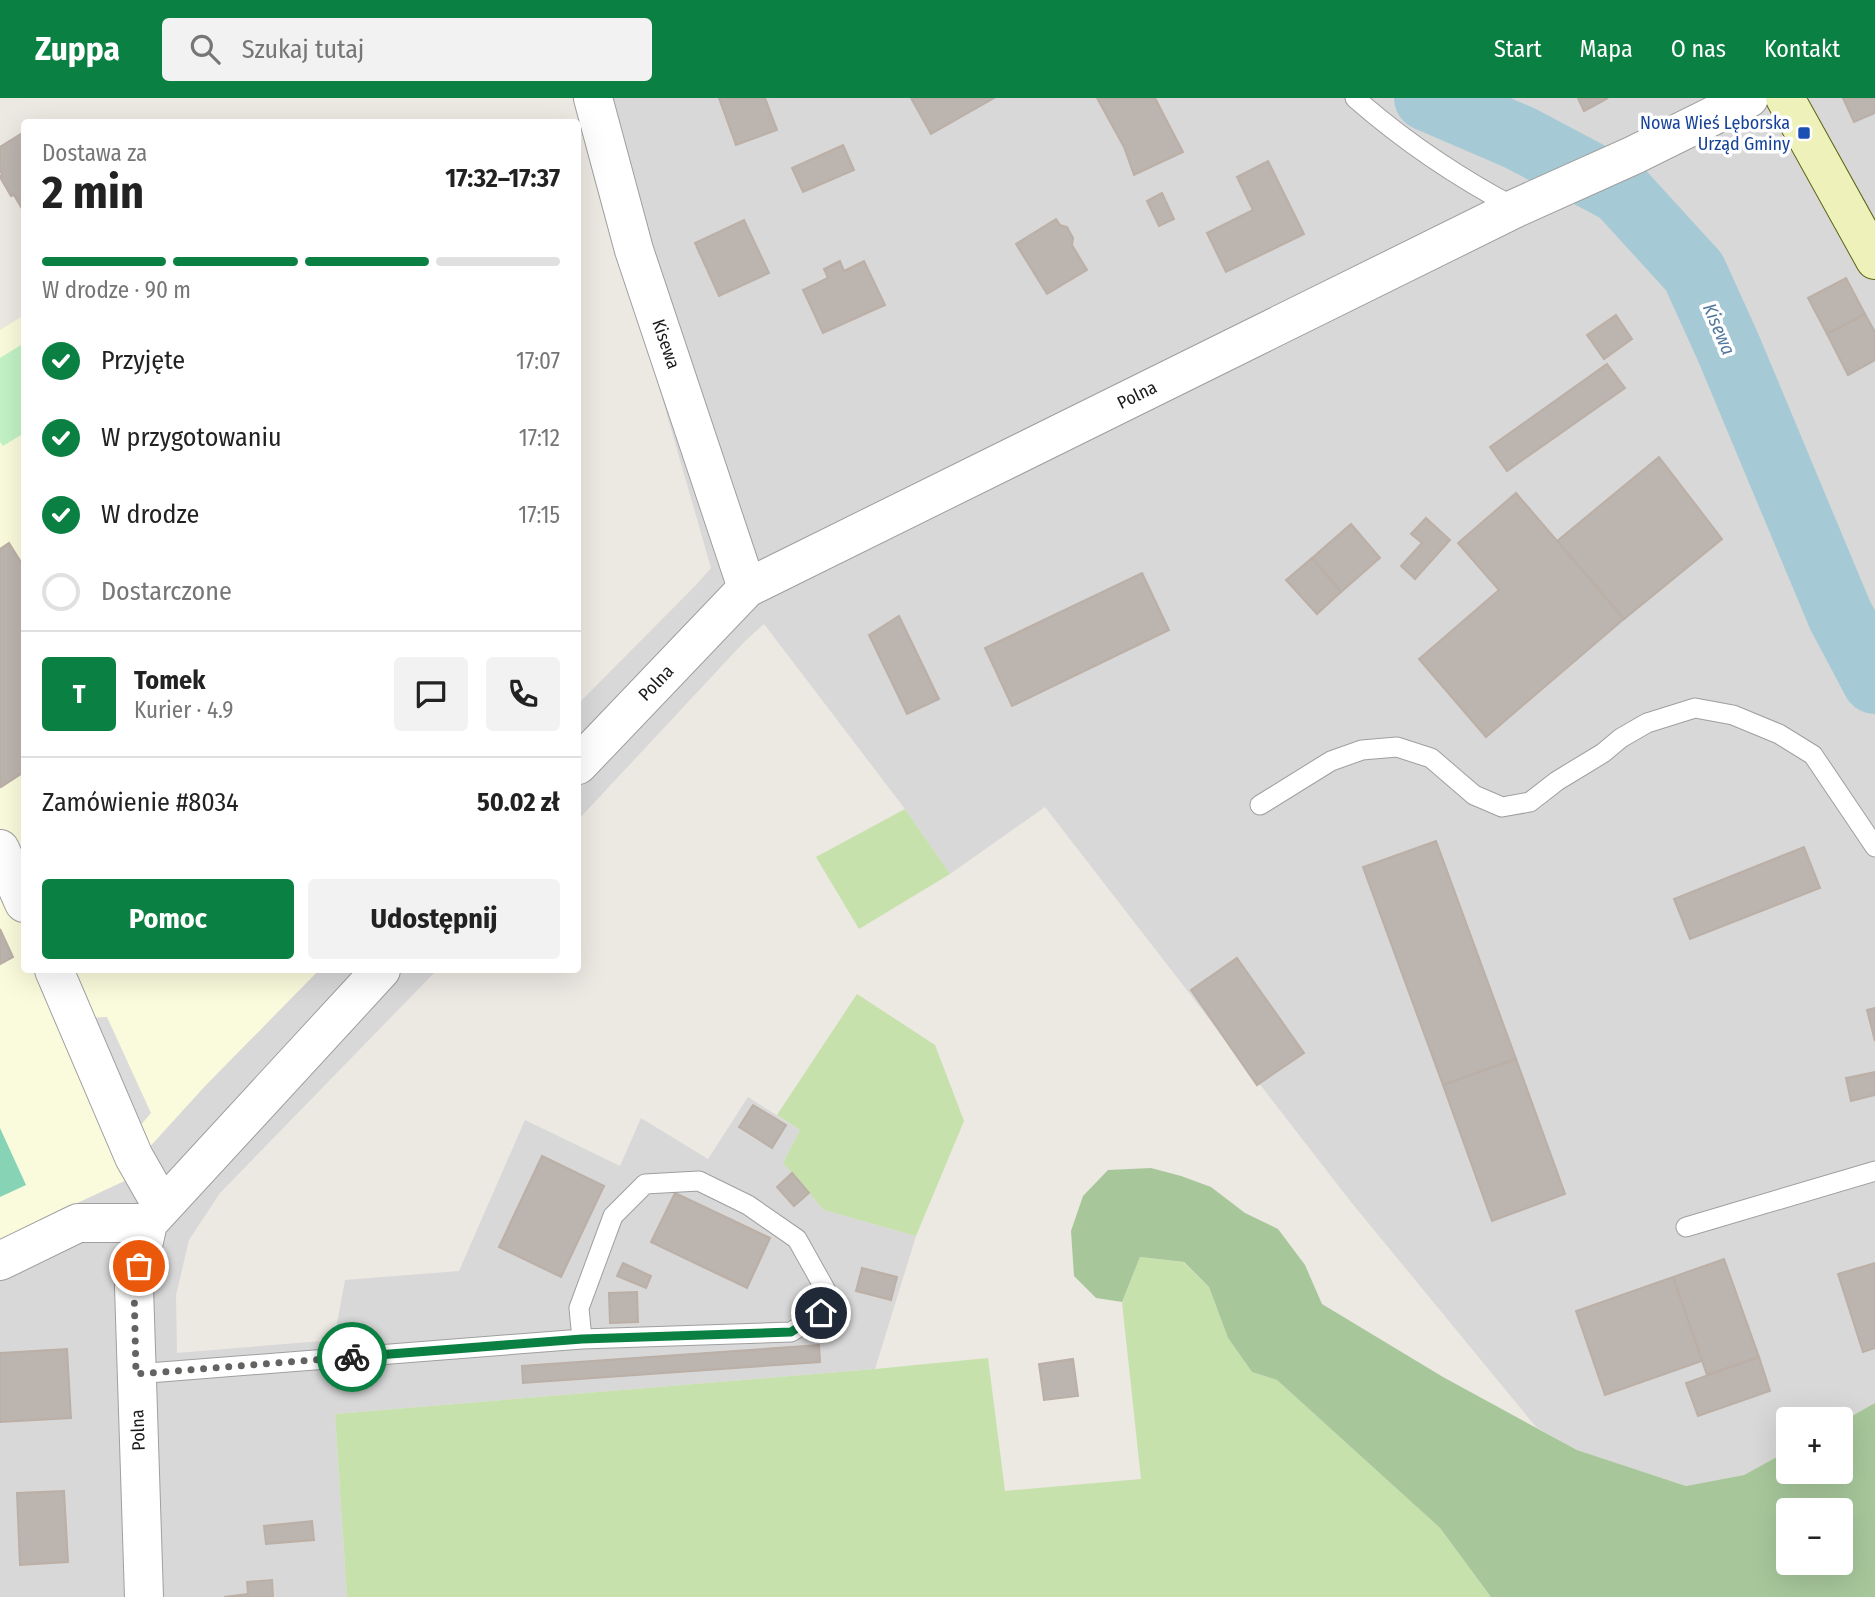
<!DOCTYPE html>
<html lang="pl">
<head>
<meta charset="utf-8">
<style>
  :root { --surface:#fff; --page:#f2f2f2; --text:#222; --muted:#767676; --line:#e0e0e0; --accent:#0b8043 }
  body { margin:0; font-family:"Fira Sans Condensed",sans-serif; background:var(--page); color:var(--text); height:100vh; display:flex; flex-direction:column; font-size:26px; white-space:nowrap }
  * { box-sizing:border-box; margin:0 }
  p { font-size:23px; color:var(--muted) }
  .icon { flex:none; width:38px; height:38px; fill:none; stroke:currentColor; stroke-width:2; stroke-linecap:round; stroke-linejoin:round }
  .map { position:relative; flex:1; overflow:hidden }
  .drawer { position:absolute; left:21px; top:21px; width:560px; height:854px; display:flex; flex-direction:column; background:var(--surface); border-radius:7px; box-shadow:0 7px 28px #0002 }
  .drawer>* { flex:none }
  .fabs { position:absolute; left:1776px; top:1309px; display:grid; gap:14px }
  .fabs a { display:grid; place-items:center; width:77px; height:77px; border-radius:7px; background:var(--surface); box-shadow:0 7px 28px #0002; font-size:35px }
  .pin { position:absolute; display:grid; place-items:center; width:60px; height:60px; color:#fff; margin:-30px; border:4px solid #fff; border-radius:50%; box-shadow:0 2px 7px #0007 }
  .courier { position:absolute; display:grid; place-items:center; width:70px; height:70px; margin:-35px; border:5px solid #0b8043; border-radius:50%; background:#fff; color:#222; box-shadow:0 2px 9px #0007 }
  .head em { font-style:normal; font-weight:700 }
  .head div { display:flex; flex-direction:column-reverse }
  .head { display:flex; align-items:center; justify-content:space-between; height:119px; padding:0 21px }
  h1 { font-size:46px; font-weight:700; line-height:52px }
  .bar { display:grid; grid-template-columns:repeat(4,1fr); gap:10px 7px; align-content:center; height:84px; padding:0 21px }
  .bar i { height:9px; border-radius:5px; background:var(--line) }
  .bar .on { background:var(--accent) }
  .bar p { grid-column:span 4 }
  .line { display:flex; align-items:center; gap:18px; padding:0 21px; border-top:2px solid var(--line) }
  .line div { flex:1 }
  .round { display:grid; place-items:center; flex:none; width:74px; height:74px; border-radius:7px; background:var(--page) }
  ol { padding:0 21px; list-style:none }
  li { display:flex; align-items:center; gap:21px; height:77px }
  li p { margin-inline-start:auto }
  li .icon { padding:7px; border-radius:50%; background:var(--accent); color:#fff; stroke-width:4 }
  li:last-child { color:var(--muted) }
  li i { width:38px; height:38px; border:4px solid var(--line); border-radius:50% }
  .button { display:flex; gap:14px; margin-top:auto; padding:14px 21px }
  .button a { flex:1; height:80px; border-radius:7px; background:var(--accent); color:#fff; font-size:28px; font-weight:700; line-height:80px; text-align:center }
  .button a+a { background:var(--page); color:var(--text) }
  header { display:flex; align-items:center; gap:42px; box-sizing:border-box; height:98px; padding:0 35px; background:var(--accent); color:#fff }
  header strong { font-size:33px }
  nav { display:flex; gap:38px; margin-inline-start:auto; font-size:24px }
  .search { width:490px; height:63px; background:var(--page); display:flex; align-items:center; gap:18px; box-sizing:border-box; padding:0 24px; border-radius:7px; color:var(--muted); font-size:26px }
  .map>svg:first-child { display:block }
  .residential { fill:#d9d8d8 }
  .education { fill:#fafbdc }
  .grass { fill:#c6e1ac }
  .forest { fill:#a7c79b; fill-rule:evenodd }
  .park { fill:#c2f2c6 }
  .pitch { fill:#87d3b6 }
  .parking { fill:#dbdbdb }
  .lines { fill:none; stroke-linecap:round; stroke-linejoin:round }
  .river { stroke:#a6cad5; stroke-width:66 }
  .building { fill:#bbb4af; stroke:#bbafa6; stroke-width:2 }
  .lane-casing { stroke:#9f9f9f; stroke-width:21 }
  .street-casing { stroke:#9f9f9f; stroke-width:40 }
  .secondary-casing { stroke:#5a6410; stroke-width:40 }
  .lane { stroke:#fff; stroke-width:19 }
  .street { stroke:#fff; stroke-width:38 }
  .secondary { stroke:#eef1ba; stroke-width:38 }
  .done { stroke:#646361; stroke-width:7; stroke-dasharray:0 12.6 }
  .route { stroke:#0b8043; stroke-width:9 }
  .transit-dot { fill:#1a4fb4; stroke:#fff; stroke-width:2.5 }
  .labels { text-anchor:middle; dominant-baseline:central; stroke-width:7; stroke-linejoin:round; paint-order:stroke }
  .transit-label { font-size:18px; fill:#164399; stroke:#fff; text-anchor:end }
  .street-label { font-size:18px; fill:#1b1b1b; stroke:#fff }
  .water-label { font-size:19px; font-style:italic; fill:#53799f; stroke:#fff }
</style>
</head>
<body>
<header>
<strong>Zuppa</strong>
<div class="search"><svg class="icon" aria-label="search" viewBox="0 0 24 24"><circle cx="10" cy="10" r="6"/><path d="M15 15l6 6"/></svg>Szukaj tutaj</div>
<nav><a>Start</a><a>Mapa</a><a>O nas</a><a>Kontakt</a></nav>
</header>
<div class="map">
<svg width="1875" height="1499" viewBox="0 0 1875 1499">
  <rect width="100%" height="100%" fill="#ece8e2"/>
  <!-- residential -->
  <g class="residential">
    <path d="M576 0H1875V1305L1841 1324V1321H1788V1353L1744 1377 1686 1388 1577 1352 1536 1329 1351 1104 1045 709 950 776 905 711 764 526 745 543 578 722V606L697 486 711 470Z"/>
    <path d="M319 872H437L220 1095 189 1142 176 1197 177 1255 334 1242 345 1182 459 1173 525 1022 620 1068 641 1020 708 1061 748 999 800 1032 783 1065 824 1112 916 1138 875 1271 335 1316 347 1499H0V1141L132 1079 144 1055 205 988Z"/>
  </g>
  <!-- education -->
  <path class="education" d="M24 217V872H319L205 988 144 1055 133 1079 0 1141V232Z"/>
  <!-- grass -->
  <g class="grass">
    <path d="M905 711 950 776 859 831 816 759Z"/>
    <path d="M857 896 935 947 964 1023 916 1138 824 1112 783 1065 800 1032 777 1017Z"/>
    <path d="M1140 1159 1183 1164 1209 1189 1228 1240 1252 1274 1277 1282 1440 1430 1491 1499H347L335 1316 875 1271 988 1260 1005 1393 1141 1381 1122 1204Z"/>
  </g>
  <!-- forest -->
  <path class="forest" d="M1151 1070 1181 1078 1211 1089 1245 1115 1278 1131 1305 1167 1322 1206 1443 1279 1577 1352 1686 1388 1744 1377 1788 1353V1374H1841V1324L1875 1305V1499H1491L1440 1430 1277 1282 1252 1274 1228 1240 1209 1189 1184 1164 1140 1159 1122 1204 1096 1200 1074 1178 1071 1133 1083 1098 1108 1072ZM1788 1412H1841V1465H1788Z"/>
  <!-- park -->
  <path class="park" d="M24 245V335L3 348 0 344V260Z"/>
  <!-- pitch -->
  <path class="pitch" d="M0 1030 26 1087 0 1099Z"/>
  <!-- parking -->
  <path class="parking" d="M107 919 151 1015 134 1035 86 920Z"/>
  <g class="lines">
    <!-- river -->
    <path class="river" d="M1427 0 1520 40 1620 93 1694 174 1728 249 1840 517 1875 583"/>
  </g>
  <!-- building -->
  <g class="building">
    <path d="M719 0H765L777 32 736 47Z"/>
    <path d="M911 0H994L931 36Z"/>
    <path d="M1097 0H1155L1183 54 1134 77 1124 49Z"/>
    <path d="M1578 0H1608L1584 13Z"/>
    <path d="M1843 0H1875V15L1854 24Z"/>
    <path d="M24 34V114L14 97 11 98 0 79 2 76 0 73V49Z"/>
    <path d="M843 47 854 72 803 94 792 70Z"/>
    <path d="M1268 63 1304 136 1226 174 1207 135 1253 112 1237 79Z"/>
    <path d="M1162 95 1174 121 1159 128 1147 103Z"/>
    <path d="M1056 121 1060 127 1067 129 1073 140 1072 147 1087 172 1047 196 1016 146Z"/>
    <path d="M744 122 769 175 719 198 695 145Z"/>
    <path d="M840 163 844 173 864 163 885 207 823 235 803 192 828 180 824 171Z"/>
    <path d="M1846 180 1865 216 1827 236 1808 200Z"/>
    <path d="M1865 216 1875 234V262L1848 277 1827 236Z"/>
    <path d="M1616 217 1632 241 1604 261 1587 237Z"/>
    <path d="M1607 266 1625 290 1507 373 1490 349Z"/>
    <path d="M1659 359 1722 441 1624 521 1557 443Z"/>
    <path d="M1516 395 1624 521 1486 639 1419 561 1499 492 1458 445Z"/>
    <path d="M1426 420 1450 442 1415 481 1401 468 1422 445 1411 436Z"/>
    <path d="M1351 426 1380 460 1341 494 1312 460Z"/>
    <path d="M9 445 24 469V494L23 495 24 497V674L1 689 0 687V451Z"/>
    <path d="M1312 460 1341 494 1317 516 1286 482Z"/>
    <path d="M1142 475 1169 532 1012 608 985 550Z"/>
    <path d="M899 518 939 601 907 616 869 537Z"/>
    <path d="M1436 743 1516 961 1443 987 1363 769Z"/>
    <path d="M1804 749 1820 790 1690 841 1674 801Z"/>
    <path d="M0 831 13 859 0 866Z"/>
    <path d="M1237 860 1304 955 1257 987 1191 892Z"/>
    <path d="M1875 910V943L1867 912Z"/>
    <path d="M1516 961 1565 1096 1492 1123 1443 987Z"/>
    <path d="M1875 974V997L1851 1003 1846 980Z"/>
    <path d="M753 1007 786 1027 772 1050 739 1029Z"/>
    <path d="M542 1058 604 1088 561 1179 499 1149Z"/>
    <path d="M792 1075 809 1095 794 1108 777 1089Z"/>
    <path d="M675 1095 770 1140 747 1190 651 1144Z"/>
    <path d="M1724 1161 1759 1259 1707 1277 1673 1179Z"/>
    <path d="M623 1165 651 1178 646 1190 617 1178Z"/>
    <path d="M1875 1165V1250L1863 1254 1838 1176Z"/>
    <path d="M862 1170 897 1179 891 1202 856 1193Z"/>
    <path d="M1673 1179 1702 1263 1605 1297 1576 1213Z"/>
    <path d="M637 1194 638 1224 610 1225 609 1195Z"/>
    <path d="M819 1247 820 1264 523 1285 522 1268Z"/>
    <path d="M67 1251 71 1320 0 1324V1255Z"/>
    <path d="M1759 1259 1770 1293 1698 1318 1686 1285Z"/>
    <path d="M1073 1261 1078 1298 1044 1302 1039 1266Z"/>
    <path d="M64 1393 68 1464 20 1467 17 1395Z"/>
    <path d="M312 1423 314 1442 266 1446 264 1428Z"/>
    <path d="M272 1482 273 1499H224L248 1496 247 1484Z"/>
  </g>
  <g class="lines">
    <defs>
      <g id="lane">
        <path d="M1355 0C1404 43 1459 80 1516 110"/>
        <path d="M1260 707 1331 663 1362 652 1397 649 1431 660 1474 697 1502 709 1530 704 1557 683 1603 655 1621 640 1647 625 1695 610 1733 617 1779 636 1813 657 1875 749"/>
        <path d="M1686 1129 1875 1073"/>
        <path d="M136 1276 582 1241 791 1234 821 1215 825 1191 797 1141 748 1107 699 1083 645 1086 613 1118 579 1210 582 1241"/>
      </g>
      <g id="street">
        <path d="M593 0 634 152 747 490"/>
        <path d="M578 667 747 490 1516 110 1634 57 1749 0"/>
        <path d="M0 751 24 805"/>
        <path d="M54 872 134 1059 162 1108"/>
        <path d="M0 1163 78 1125H148"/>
        <path d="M144 1499 134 1189 148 1125 381 872"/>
      </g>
      <path id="secondary" d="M1785 0 1875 162"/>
    </defs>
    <!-- lane casing -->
    <use href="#lane" class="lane-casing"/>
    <!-- street casing -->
    <use href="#street" class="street-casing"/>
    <!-- secondary casing -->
    <use href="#secondary" class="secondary-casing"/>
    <!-- lane -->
    <use href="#lane" class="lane"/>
    <!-- street -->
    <use href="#street" class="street"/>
    <!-- secondary -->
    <use href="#secondary" class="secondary"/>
  </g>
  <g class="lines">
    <!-- done -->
    <path class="done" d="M139 1168 134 1189 136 1276 352 1259"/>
    <!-- route -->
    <path class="route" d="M352 1259 582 1241 791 1234 821 1215"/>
  </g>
  <!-- markers -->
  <rect class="transit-dot" x="1797" y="28" width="14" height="14" rx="3.5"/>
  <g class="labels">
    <!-- transit labels -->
    <g class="transit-label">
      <text x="1790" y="25">Nowa Wieś Lęborska<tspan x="1790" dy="21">Urząd Gminy</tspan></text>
    </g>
    <!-- street labels -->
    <g class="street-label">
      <text transform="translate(666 246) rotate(71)">Kisewa</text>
      <text transform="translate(1137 297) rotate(-26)">Polna</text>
      <text transform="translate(656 585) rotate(-46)">Polna</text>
      <text transform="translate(138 1332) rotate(-92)">Polna</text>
    </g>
    <!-- water labels -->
    <g class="water-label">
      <text transform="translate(1719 231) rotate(67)">Kisewa</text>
    </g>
  </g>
</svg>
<div class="fabs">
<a>+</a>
<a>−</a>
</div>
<div class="pin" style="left:139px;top:1168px;background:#ea580c"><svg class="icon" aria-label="bag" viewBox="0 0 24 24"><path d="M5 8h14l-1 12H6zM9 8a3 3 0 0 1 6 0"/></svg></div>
<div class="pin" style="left:821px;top:1215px;background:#1f2937"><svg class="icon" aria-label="home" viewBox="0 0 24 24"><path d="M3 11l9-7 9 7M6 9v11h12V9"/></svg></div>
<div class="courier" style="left:352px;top:1259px"><svg class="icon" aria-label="bike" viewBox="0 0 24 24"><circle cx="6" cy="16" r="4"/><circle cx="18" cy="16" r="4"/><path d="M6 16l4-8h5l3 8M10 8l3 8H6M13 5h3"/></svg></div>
<section class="drawer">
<div class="head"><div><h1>2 min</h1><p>Dostawa za</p></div><em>17:32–17:37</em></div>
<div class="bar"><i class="on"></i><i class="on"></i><i class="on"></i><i></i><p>W drodze · 90 m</p></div>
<ol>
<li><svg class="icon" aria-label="check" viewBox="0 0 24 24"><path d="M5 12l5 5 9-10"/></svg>Przyjęte<p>17:07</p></li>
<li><svg class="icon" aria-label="check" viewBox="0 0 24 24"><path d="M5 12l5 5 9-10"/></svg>W przygotowaniu<p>17:12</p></li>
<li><svg class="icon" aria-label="check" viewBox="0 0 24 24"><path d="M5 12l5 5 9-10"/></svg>W drodze<p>17:15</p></li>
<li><i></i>Dostarczone</li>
</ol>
<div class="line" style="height:126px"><b class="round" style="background:var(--accent);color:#fff">T</b><div><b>Tomek</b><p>Kurier · 4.9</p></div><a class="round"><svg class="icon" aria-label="chat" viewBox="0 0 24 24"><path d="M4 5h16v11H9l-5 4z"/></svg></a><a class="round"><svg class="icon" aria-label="phone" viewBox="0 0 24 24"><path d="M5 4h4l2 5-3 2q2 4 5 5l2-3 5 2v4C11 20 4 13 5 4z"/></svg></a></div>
<div class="line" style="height:91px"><div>Zamówienie #8034</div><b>50.02 zł</b></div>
<div class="button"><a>Pomoc</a><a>Udostępnij</a></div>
</section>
</div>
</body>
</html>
